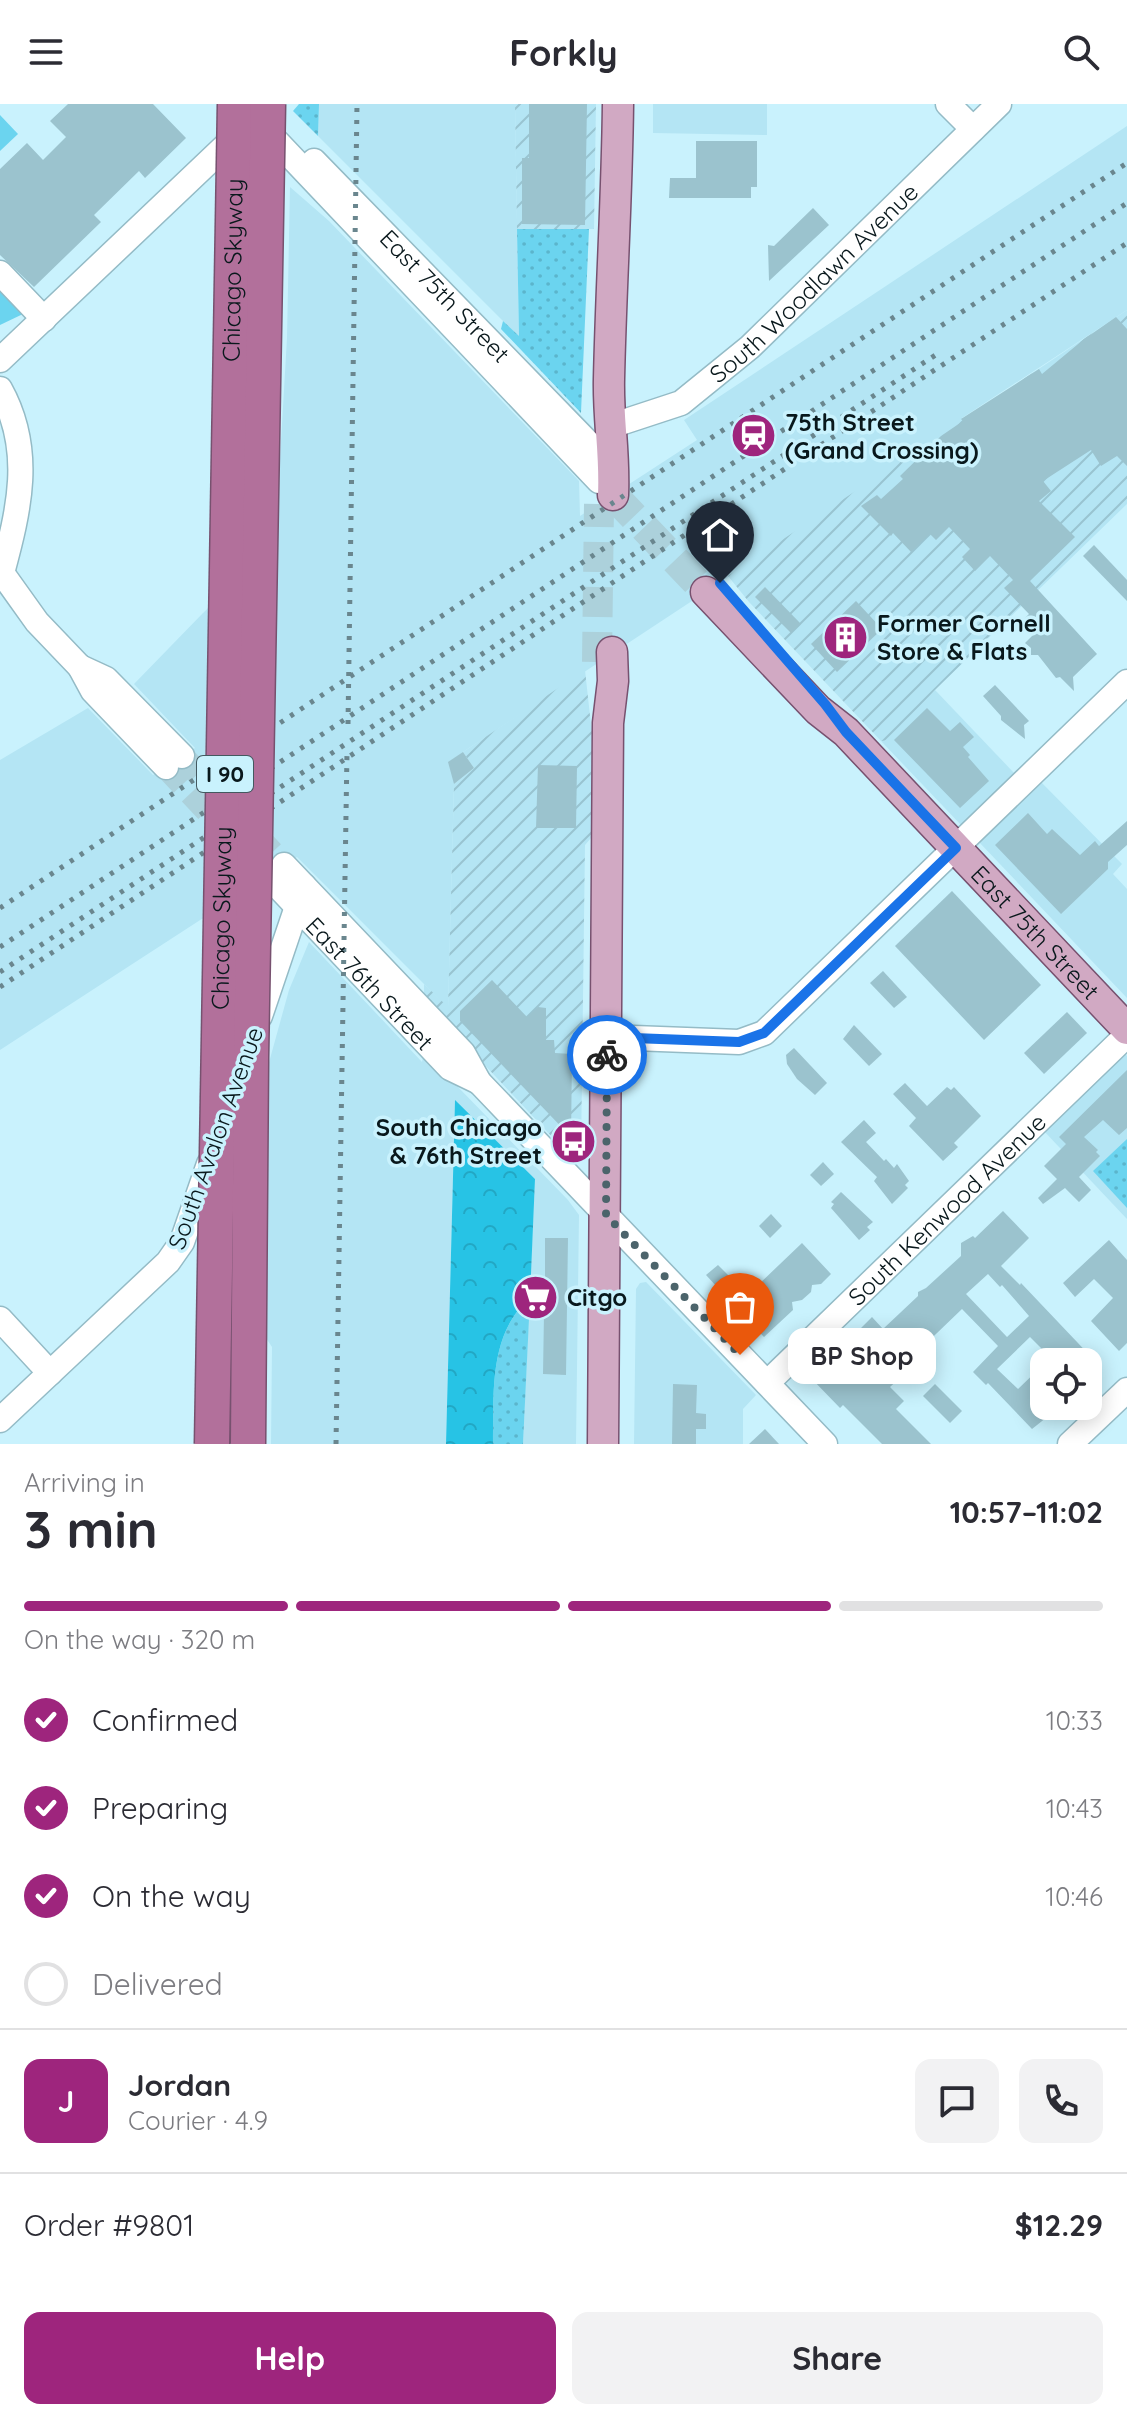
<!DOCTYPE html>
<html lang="en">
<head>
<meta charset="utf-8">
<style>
  :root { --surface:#fff; --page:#f2f2f3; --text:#2b2b33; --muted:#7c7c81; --line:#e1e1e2; --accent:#9e257d }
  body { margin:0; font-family:Quicksand,sans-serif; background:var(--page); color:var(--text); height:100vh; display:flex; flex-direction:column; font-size:30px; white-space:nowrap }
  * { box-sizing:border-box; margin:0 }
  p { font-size:26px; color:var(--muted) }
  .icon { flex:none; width:44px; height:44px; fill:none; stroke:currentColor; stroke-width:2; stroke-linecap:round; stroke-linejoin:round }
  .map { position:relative; height:1340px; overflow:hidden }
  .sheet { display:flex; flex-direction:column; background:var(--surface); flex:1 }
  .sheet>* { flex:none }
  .fabs { position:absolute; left:1030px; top:1244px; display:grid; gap:16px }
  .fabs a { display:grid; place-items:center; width:72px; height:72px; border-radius:16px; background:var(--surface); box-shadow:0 4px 20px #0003; font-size:40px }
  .pin { position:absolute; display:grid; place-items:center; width:68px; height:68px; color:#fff; margin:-82px -34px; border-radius:50% 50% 50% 0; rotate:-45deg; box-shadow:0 0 8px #0007 }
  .pin .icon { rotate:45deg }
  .courier { position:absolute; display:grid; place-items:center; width:80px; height:80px; margin:-40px; border:6px solid #1a73e8; border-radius:50%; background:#fff; color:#222; box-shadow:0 2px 10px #0007 }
  .bubble { position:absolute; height:56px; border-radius:16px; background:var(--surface); box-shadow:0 4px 20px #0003; font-size:26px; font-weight:700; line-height:56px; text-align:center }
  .headline em { font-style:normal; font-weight:700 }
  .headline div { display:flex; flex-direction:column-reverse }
  .headline { display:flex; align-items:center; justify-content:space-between; height:136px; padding:0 24px }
  h1 { font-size:52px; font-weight:700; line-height:60px }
  .bar { display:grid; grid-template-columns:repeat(4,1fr); gap:12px 8px; align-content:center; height:96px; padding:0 24px }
  .bar i { height:10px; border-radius:6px; background:var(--line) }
  .bar .active { background:var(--accent) }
  .bar p { grid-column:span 4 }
  .line { display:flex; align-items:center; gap:20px; padding:0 24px; border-top:2px solid var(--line) }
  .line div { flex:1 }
  .round { display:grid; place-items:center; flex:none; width:84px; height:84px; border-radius:16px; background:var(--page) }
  ol { padding:0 24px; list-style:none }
  li { display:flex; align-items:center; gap:24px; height:88px }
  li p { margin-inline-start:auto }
  li .icon { padding:8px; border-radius:50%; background:var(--accent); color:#fff; stroke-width:4 }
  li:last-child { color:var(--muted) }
  li i { width:44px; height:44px; border:4px solid var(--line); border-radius:50% }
  .action { display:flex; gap:16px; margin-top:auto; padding:16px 24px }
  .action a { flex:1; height:92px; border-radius:16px; background:var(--accent); color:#fff; font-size:32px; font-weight:700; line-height:92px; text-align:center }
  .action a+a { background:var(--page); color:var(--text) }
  header { display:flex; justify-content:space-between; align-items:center; height:104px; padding:0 24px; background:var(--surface); font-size:36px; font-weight:700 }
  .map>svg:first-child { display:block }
  .built { fill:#b4e5f4 }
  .industrial { fill:url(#industrial-furrows) }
  .grass { fill:url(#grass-dots) }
  .forest { fill:url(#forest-crowns) }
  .park { fill:url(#park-crowns) }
  .building { fill:#9bc3ce; fill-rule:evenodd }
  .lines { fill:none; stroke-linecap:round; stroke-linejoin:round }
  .minor-tunnel { stroke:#acd1db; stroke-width:24; stroke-dasharray:24 12; stroke-linecap:butt }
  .major-tunnel { stroke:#acd1db; stroke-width:30; stroke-dasharray:30 15; stroke-linecap:butt }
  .minor-casing { stroke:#94bbc6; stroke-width:27 }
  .major-casing { stroke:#77516f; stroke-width:33 }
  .minor { stroke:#fff; stroke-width:24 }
  .major { stroke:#d1a9c3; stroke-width:30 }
  .rail { stroke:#6a868e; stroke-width:5; stroke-dasharray:4 8; stroke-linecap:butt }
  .highway-bridge-casing { stroke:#77516f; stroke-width:37; stroke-linecap:butt }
  .highway-bridge { stroke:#b2709b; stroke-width:34 }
  .done { stroke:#4c646b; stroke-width:8; stroke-dasharray:0 14.4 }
  .route { stroke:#1a73e8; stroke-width:10 }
  .labels { text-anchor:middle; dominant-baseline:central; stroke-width:7; stroke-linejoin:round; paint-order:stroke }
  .shield { fill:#c9f2fd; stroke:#435960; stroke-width:2 }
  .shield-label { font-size:22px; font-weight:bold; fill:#09181c }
  .street-label { font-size:24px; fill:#09181c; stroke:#c9f2fd }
  .poi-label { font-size:24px; font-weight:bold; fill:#09181c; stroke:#c9f2fd; text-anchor:start }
</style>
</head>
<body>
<header><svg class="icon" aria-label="menu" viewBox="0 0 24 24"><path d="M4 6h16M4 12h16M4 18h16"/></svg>Forkly<svg class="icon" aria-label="search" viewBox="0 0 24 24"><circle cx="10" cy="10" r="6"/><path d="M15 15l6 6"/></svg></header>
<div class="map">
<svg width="1127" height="1340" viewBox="0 0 1127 1340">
  <defs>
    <pattern id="industrial-furrows" width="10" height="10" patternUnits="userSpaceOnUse" patternTransform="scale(2)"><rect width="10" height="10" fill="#b4e5f4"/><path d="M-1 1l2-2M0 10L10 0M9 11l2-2" fill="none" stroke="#99c4d1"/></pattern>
    <pattern id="grass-dots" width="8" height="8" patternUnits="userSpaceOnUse" patternTransform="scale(2)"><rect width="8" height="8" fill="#6bd4ef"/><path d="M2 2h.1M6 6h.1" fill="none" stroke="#5bb5cc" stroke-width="1.8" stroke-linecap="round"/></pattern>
    <pattern id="forest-crowns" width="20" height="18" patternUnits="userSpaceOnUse" patternTransform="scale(2)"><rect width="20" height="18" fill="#27c3e5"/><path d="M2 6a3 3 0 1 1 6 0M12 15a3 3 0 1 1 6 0" fill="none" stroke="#22a7c4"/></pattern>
    <pattern id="park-crowns" width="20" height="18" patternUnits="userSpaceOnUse" patternTransform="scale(2)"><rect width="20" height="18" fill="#6bd4ef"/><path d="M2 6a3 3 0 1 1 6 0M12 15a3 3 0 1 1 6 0" fill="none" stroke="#5bb5cc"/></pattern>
  </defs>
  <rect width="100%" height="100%" fill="#c9f2fd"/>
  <!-- built -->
  <g class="built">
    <path d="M319 0H515L519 233 318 32Z"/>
    <path d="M653 0H767V31L653 29Z"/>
    <path d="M1127 22V206L962 314 963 317 948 328 463 648 454 680 448 904 297 753 0 946V656L88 604 153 671 195 644 134 580 203 509 275 441 287 234 290 83 329 117 579 377 580 412 697 336 684 316Z"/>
    <path d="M935 586 1015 670 962 722 881 637Z"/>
    <path d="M1041 678 1122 760 1113 770 1127 785V894L979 738Z"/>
    <path d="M309 838 422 958 424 948 568 1096 579 1111 576 1340H523L535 1075 455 997 446 1340H271L272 1243 211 1151 220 1136 289 886Z"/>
    <path d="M1124 949 1127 952V1115L1043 1026Z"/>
    <path d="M646 1178 756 1291 743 1305V1340H634L636 1185 640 1179Z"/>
  </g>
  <!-- industrial -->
  <g class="industrial">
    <path d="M515 0H596L594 125H517Z"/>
    <path d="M1127 206V400L935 586 888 636 881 637 749 498 728 472Z"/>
    <path d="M585 566 592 630 591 734 585 741 581 1048 575 1052 569 1051 424 896V880L448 903 454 680 474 664 463 648Z"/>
  </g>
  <!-- grass -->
  <g class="grass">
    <path d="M299 0H319L318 32 293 7Z"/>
    <path d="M517 125H589L581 309 501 225 503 217 519 232Z"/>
    <path d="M1127 1035V1104L1093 1067Z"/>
    <path d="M530 1194 523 1340H493C494 1291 488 1230 530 1194Z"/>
  </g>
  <!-- forest -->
  <path class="forest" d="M455 996 535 1075 530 1194C488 1230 494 1291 493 1340H446Z"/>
  <!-- park -->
  <g class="park">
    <path d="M0 11 18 30 0 47Z"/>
    <path d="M0 185 23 210 0 221Z"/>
  </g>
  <!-- building -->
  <g class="building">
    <path d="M68 0H153L186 34 145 74 139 67 94 111 101 118 34 183 0 151V65L27 39 43 56 66 33 50 17Z"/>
    <path d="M529 0H587L585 121 522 120V54H529Z"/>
    <path d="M696 37H757V83H751V94H669L670 74H696Z"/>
    <path d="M813 104 829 121 769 177 768 141 774 142Z"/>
    <path d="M1116 213 1127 225V362L1117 352 1101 362 1091 346 1043 377 1051 387 1039 397 1075 433 1030 477 1097 550 1073 573 1074 587 1060 573 1056 574 1038 551H1031V544L1025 539 1036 528 1023 516 1029 510 1004 484 1013 476 990 452 975 467 962 453 970 445 949 423 936 436 930 430 911 448 893 429 891 432 861 402 877 391 881 395 903 375 900 372 941 332 963 317 961 315 1039 265 1042 270 1083 236Z"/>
    <path d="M1094 441 1127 476V497L1083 452Z"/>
    <path d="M765 483 801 520 791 529 755 493Z"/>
    <path d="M856 497 882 525 837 568 811 540Z"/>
    <path d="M995 581 1029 617 1024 621 1025 635 1001 616V612L983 592Z"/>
    <path d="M927 604 950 627 960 618 974 633 963 643 970 651 968 653 989 677 960 704 894 636Z"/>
    <path d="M463 648 474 664 454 680 448 658Z"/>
    <path d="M538 661 577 662 576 724H536Z"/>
    <path d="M1028 709 1047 730 1052 725 1080 751 1095 737 1099 742 1127 717V741L1108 758V765L1061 810 995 741Z"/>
    <path d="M952 787 1041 881 984 936 895 842Z"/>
    <path d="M883 867 907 893 894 904 870 879Z"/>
    <path d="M492 876 527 913 538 903 546 904V936H554L555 949 572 950 571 1033 460 917V907Z"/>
    <path d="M1067 908 1087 929 1044 970 1024 949Z"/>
    <path d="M854 921 882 950 869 962 843 935Z"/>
    <path d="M794 944 827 979 815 991 797 975 787 960 786 951Z"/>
    <path d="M1127 966V1024L1119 1031 1103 1016 1084 1033 1098 1046 1096 1048 1100 1052 1079 1073 1091 1086 1079 1098 1065 1084 1043 1100 1038 1094 1057 1075 1044 1062 1066 1040 1059 1033Z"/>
    <path d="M905 979 927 1002 947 983 951 986 954 983 981 1012 954 1039 958 1043 943 1057 909 1022 916 1014 893 990Z"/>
    <path d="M864 1016 876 1029 866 1038 884 1057 886 1055 894 1064 897 1060 909 1077 905 1081 908 1084 892 1100 874 1077 877 1073 841 1038Z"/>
    <path d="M823 1058 834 1070 821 1082 810 1071Z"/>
    <path d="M841 1088 873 1118 867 1123 870 1126 859 1136 831 1104 834 1100 831 1098Z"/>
    <path d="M1003 1107 1029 1134 1001 1162 1020 1181 1021 1179 1096 1258H1040L1047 1250 1030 1233 997 1265 1018 1285 1044 1260V1302H1061L1032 1325 988 1279 986 1281 973 1268 998 1242 962 1205 911 1254 916 1259 890 1283 904 1297 896 1305 931 1340H882L843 1301 840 1304 810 1273 842 1242 860 1240 859 1226 872 1213 883 1225 918 1192V1188L926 1184 961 1152V1139L973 1132 975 1134ZM988 1170 1000 1183 1002 1181 1029 1212 1007 1233 966 1190Z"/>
    <path d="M771 1110 782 1122 770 1134 759 1122Z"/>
    <path d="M545 1134H568L566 1271 543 1270 544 1209H530V1178H545Z"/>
    <path d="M1109 1136 1127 1156V1239L1119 1247 1091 1217 1113 1194 1094 1175 1075 1193 1063 1179Z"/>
    <path d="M802 1139 831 1170 821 1180 812 1181 811 1188 802 1196 792 1198 793 1206 764 1233 735 1203Z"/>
    <path d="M718 1161 729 1172 717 1183 706 1171Z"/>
    <path d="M673 1280 697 1281 696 1309 706 1310V1325H696V1340H672Z"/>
    <path d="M935 1280 962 1307 950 1319 923 1292Z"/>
    <path d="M765 1325 779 1340H749Z"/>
  </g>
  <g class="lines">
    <!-- minor-tunnel -->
    <g class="minor-tunnel">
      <path d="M182 652 284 761"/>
      <path d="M166 663 227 728"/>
    </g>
    <!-- major-tunnel -->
    <g class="major-tunnel">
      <path d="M613 391 706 488"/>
      <path d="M597 558 599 400"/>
    </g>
    <defs>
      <g id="minor">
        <path d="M948 0 973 25"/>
        <path d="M263 23 599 377"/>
        <path id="s1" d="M314 57 600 351"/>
        <path d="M0 169 44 215"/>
        <path d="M0 256 239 29"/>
        <path d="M0 285C34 346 19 406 2 469"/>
        <path id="s2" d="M608 323 681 299 750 243 999 0"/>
        <path d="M2 469 37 518 80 563 93 587 166 663"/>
        <path d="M80 563 106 575 182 652"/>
        <path d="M284 761 463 949 479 978 825 1340"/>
        <path id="s3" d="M268 772 450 964 479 978"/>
        <path d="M260 912 304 782"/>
        <path d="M607 933 739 938 764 929 1127 578"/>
        <path d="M0 1215 50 1269"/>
        <path id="s4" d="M767 1279 1127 931"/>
        <path d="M0 1316 168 1158 182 1138 209 1060"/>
        <path d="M1070 1340 1127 1286"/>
      </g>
      <g id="major">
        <path d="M613 391C615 350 608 315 609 275 611 183 617 92 618 0"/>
        <path id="s5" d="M706 488 818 606 846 628 1127 925"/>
        <path d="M603 1340 608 619 613 577 612 548"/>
      </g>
    </defs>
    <!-- minor casing -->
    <use href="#minor" class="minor-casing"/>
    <!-- major casing -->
    <use href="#major" class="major-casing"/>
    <!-- minor -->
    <use href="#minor" class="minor"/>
    <!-- major -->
    <use href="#major" class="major"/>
    <!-- rail -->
    <g class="rail">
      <path d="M348 620 357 0"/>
      <path d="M0 804 1127 59"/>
      <path d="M0 843 1127 99"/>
      <path d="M0 868 937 250"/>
      <path d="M0 883 1127 139"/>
      <path d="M336 1340 347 648"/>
    </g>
    <defs>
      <g id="highway-bridge">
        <path id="s6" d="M212 1340 235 0"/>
        <path d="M248 1340 251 954 268 0"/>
      </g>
    </defs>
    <!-- highway-bridge casing -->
    <use href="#highway-bridge" class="highway-bridge-casing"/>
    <!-- highway-bridge -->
    <use href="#highway-bridge" class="highway-bridge"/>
  </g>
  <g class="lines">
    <!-- done -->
    <path class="done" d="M607 951 606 1111 740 1251"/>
    <!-- route -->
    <path class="route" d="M607 951V933L739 938 764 929 956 744 846 628 825 600 720 479"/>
  </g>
  <!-- icons -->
  <defs>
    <symbol id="station-disc" viewBox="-11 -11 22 22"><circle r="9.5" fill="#9e257d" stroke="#c9f2fd"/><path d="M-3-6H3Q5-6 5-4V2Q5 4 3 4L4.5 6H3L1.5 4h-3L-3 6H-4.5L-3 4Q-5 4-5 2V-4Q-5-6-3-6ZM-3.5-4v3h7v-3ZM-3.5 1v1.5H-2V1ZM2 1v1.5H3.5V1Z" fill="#fff"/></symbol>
    <symbol id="building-disc" viewBox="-11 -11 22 22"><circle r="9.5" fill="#9e257d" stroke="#c9f2fd"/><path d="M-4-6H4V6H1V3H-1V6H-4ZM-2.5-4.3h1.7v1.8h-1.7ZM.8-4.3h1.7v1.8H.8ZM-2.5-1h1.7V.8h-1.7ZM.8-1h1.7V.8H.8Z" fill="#fff"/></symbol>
    <symbol id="bus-disc" viewBox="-11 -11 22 22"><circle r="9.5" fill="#9e257d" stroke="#c9f2fd"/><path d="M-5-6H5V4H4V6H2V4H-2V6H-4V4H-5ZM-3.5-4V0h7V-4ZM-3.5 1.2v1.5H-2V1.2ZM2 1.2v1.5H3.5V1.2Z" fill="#fff"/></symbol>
    <symbol id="supermarket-disc" viewBox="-11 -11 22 22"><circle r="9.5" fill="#9e257d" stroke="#c9f2fd"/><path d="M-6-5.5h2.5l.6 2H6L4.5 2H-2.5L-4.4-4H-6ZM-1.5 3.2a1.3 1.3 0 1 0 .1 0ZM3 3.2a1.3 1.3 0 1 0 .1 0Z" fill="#fff"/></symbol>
  </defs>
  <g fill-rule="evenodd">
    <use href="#station-disc" x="728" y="306" width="51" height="51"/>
    <use href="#building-disc" x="820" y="508" width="51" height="51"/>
    <use href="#bus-disc" x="548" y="1012" width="51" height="51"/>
    <use href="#supermarket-disc" x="510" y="1168" width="51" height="51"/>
  </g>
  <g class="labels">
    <!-- shield labels -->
    <rect class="shield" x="197" y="652" width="56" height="36" rx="6"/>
    <g class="shield-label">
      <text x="225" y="670">I 90</text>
    </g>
    <!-- street labels -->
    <g class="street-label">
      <text stroke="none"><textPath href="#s6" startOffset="1174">Chicago Skyway</textPath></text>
      <text stroke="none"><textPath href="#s2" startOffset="256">South Woodlawn Avenue</textPath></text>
      <text stroke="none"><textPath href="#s1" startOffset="188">East 75th Street</textPath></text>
      <text stroke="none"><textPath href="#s6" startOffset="526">Chicago Skyway</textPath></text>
      <text stroke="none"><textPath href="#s5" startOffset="474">East 75th Street</textPath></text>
      <text stroke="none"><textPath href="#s3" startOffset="148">East 76th Street</textPath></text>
      <text transform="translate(215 1034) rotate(-70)">South Avalon Avenue</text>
      <text stroke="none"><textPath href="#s4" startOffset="250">South Kenwood Avenue</textPath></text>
    </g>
    <!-- poi labels -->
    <g class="poi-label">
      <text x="785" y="318">75th Street<tspan x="785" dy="28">(Grand Crossing)</tspan></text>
      <text x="877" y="519">Former Cornell<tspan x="877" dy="28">Store &amp; Flats</tspan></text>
      <text x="542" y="1023" text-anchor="end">South Chicago<tspan x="542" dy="28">&amp; 76th Street</tspan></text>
      <text x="567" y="1193">Citgo</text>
    </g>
  </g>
</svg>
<div class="fabs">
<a><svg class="icon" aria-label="locate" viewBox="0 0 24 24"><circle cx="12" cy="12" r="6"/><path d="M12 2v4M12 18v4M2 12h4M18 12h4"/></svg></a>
</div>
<div class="pin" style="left:740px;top:1251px;background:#ea580c"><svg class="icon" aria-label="bag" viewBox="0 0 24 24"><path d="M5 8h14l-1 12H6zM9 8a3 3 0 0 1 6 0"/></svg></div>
<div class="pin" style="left:720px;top:479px;background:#1f2937"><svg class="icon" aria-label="home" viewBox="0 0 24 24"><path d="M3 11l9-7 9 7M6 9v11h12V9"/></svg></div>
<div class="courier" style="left:607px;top:951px"><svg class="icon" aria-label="bike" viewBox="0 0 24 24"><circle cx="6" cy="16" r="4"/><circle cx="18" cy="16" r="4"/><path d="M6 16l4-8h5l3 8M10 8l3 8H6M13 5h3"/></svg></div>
<div class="bubble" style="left:788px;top:1224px;width:148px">BP Shop</div>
</div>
<section class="sheet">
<div class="headline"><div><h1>3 min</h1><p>Arriving in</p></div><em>10:57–11:02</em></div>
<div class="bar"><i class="active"></i><i class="active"></i><i class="active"></i><i></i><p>On the way · 320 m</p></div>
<ol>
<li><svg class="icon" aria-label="check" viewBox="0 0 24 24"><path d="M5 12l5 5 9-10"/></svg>Confirmed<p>10:33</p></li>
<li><svg class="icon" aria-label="check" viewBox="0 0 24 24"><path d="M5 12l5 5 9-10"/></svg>Preparing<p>10:43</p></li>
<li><svg class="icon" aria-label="check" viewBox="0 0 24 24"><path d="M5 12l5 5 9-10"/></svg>On the way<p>10:46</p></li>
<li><i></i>Delivered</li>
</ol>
<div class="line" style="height:144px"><b class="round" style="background:var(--accent);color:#fff">J</b><div><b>Jordan</b><p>Courier · 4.9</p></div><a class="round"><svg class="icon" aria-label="chat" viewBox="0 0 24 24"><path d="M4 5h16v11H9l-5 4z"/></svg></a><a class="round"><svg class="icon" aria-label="phone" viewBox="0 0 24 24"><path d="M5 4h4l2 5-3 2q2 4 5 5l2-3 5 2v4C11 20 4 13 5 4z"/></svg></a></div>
<div class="line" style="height:104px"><div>Order #9801</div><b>$12.29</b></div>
<div class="action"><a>Help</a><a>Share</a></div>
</section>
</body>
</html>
